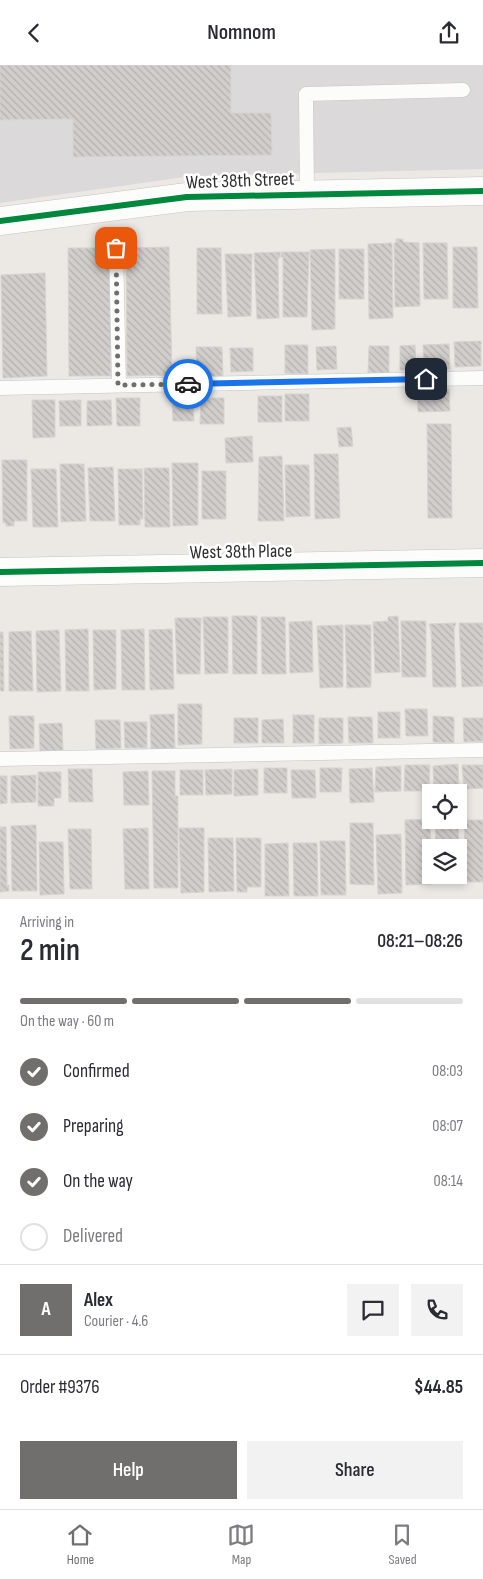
<!DOCTYPE html>
<html lang="en">
<head>
<meta charset="utf-8">
<style>
  :root { --surface:#fff; --page:#f2f2f3; --text:#2b2b33; --muted:#7c7c81; --line:#e1e1e2; --accent:#706f6e }
  body { margin:0; font-family:"Sofia Sans Condensed",sans-serif; background:var(--page); color:var(--text); height:100vh; display:flex; flex-direction:column; font-size:19px; white-space:nowrap }
  * { box-sizing:border-box; margin:0 }
  p { font-size:16px; color:var(--muted) }
  .icon { flex:none; width:28px; height:28px; fill:none; stroke:currentColor; stroke-width:2; stroke-linecap:round; stroke-linejoin:round }
  .map { position:relative; height:834px; overflow:hidden }
  .side { display:flex; flex-direction:column; background:var(--surface); flex:1 }
  .side>* { flex:none }
  .fabs { position:absolute; left:422px; top:719px; display:grid; gap:10px }
  .fabs a { display:grid; place-items:center; width:45px; height:45px; border-radius:0px; background:var(--surface); box-shadow:0 2px 8px #0003; font-size:25px }
  .pin { position:absolute; display:grid; place-items:center; width:42px; height:42px; color:#fff; margin:-21px; border-radius:10px; box-shadow:0 2px 8px #0006 }
  .courier { position:absolute; display:grid; place-items:center; width:50px; height:50px; margin:-25px; border:4px solid #1a73e8; border-radius:50%; background:#fff; color:#222; box-shadow:0 1px 6px #0007 }
  .summary em { font-style:normal; font-weight:600 }
  .summary div { display:flex; flex-direction:column-reverse }
  .summary { display:flex; align-items:center; justify-content:space-between; height:85px; padding:0 20px }
  h1 { font-size:32px; font-weight:600; line-height:38px }
  .bar { display:grid; grid-template-columns:repeat(4,1fr); gap:8px 5px; align-content:center; height:60px; padding:0 20px }
  .bar i { height:6px; border-radius:4px; background:var(--line) }
  .bar .selected { background:var(--accent) }
  .bar p { grid-column:span 4 }
  .line { display:flex; align-items:center; gap:12px; padding:0 20px; border-top:1px solid var(--line) }
  .line div { flex:1 }
  .round { display:grid; place-items:center; flex:none; width:52px; height:52px; border-radius:0px; background:var(--page) }
  ol { padding:0 20px; list-style:none }
  li { display:flex; align-items:center; gap:15px; height:55px }
  li p { margin-inline-start:auto }
  li .icon { padding:5px; border-radius:50%; background:var(--accent); color:#fff; stroke-width:4 }
  li:last-child { color:var(--muted) }
  li i { width:28px; height:28px; border:2px solid var(--line); border-radius:50% }
  .button { display:flex; gap:10px; margin-top:auto; padding:10px 20px }
  .button a { flex:1; height:58px; border-radius:0px; background:var(--accent); color:#fff; font-size:20px; font-weight:600; line-height:58px; text-align:center }
  .button a+a { background:var(--page); color:var(--text) }
  header { display:flex; justify-content:space-between; align-items:center; height:65px; padding:0 20px; background:var(--surface); font-size:22px; font-weight:600 }
  .tab-bar { display:flex; justify-content:space-around; align-items:center; height:70px; border-top:1px solid var(--line); background:var(--surface); font-size:14px; color:var(--muted) }
  .tab-bar a { display:grid; justify-items:center; gap:2px }
  .tab-bar .selected { color:var(--accent) }
  .map>svg:first-child { display:block }
  .industrial { fill:#dcd9db }
  .building { fill:url(#building-back-hatch); stroke:#d7d4d0 }
  .lines { fill:none; stroke-linecap:round; stroke-linejoin:round }
  .lane-casing { stroke:#c5c4c5; stroke-width:15 }
  .street-casing { stroke:#c5c4c5; stroke-width:29 }
  .lane { stroke:#fcfcfb; stroke-width:14 }
  .street { stroke:#fcfcfb; stroke-width:28 }
  .cycleway-casing { stroke:#fff; stroke-width:9 }
  .cycleway { stroke:#00873e; stroke-width:6 }
  .done { stroke:#706f6e; stroke-width:5; stroke-dasharray:0 9 }
  .route { stroke:#1a73e8; stroke-width:6 }
  .labels { text-anchor:middle; dominant-baseline:central; stroke-width:5; stroke-linejoin:round; paint-order:stroke }
  .street-label { font-size:19px; fill:#2e2e2e; stroke:#fff }
</style>
</head>
<body>
<header><svg class="icon" aria-label="back" viewBox="0 0 24 24"><path d="M15 5l-7 7 7 7"/></svg>Nomnom<svg class="icon" aria-label="share" viewBox="0 0 24 24"><path d="M12 15V3M7 8l5-5 5 5M5 13v7h14v-7"/></svg></header>
<div class="map">
<svg width="483" height="834" viewBox="0 0 483 834">
  <defs>
    <pattern id="building-back-hatch" width="6" height="6" patternUnits="userSpaceOnUse" patternTransform="scale(1.25)"><rect width="6" height="6" fill="#d1cecb"/><path d="M-1 5l2 2M0 0l6 6M5-1l2 2" fill="none" stroke="#b4b1af"/></pattern>
  </defs>
  <rect width="100%" height="100%" fill="#ece8e4"/>
  <!-- industrial -->
  <path class="industrial" d="M0 0H483V104L192 111 0 138Z"/>
  <!-- building -->
  <g class="building">
    <path d="M0 0H231V48H271L272 90 73 92V54L0 55Z"/>
    <path d="M396 174H403V177L419 178 420 241 395 242 394 178H396Z"/>
    <path d="M392 178 393 253 369 254 368 179Z"/>
    <path d="M423 178H447L448 234H424Z"/>
    <path d="M169 182 172 310 127 311 126 183Z"/>
    <path d="M453 182H477L478 243H453Z"/>
    <path d="M68 183H109L111 311H69Z"/>
    <path d="M197 183H221L222 249H197Z"/>
    <path d="M335 184V264L312 265 310 185Z"/>
    <rect x="339" y="184" width="25" height="50"/>
    <path d="M280 187V193H278L279 253 257 254 254 188Z"/>
    <path d="M281 187H309L307 252H283V192H281Z"/>
    <path d="M225 189H252L251 251 228 252Z"/>
    <path d="M45 208 47 311 3 313 1 210Z"/>
    <path d="M481 276V301L455 302 454 277Z"/>
    <path d="M449 279 450 304 424 305 423 280Z"/>
    <path d="M285 280H308V309L285 308Z"/>
    <path d="M415 280 416 305H400V281Z"/>
    <path d="M336 281 337 304 317 305 316 282Z"/>
    <path d="M369 281H389V308H368Z"/>
    <path d="M196 282H222L223 311 197 312Z"/>
    <path d="M230 283H253V306L231 307Z"/>
    <path d="M449 324 450 346 418 347 417 325Z"/>
    <rect x="285" y="329" width="24" height="27"/>
    <rect x="258" y="331" width="24" height="26"/>
    <path d="M193 332 194 356H173L172 333Z"/>
    <path d="M116 333H140V361H117Z"/>
    <path d="M201 333H224V359H200Z"/>
    <path d="M32 335H55V372L33 373Z"/>
    <path d="M81 335V361H60L59 336Z"/>
    <path d="M111 335 112 360 87 361V336Z"/>
    <path d="M427 359H451L452 453H428Z"/>
    <path d="M351 362 353 381 339 382 337 363Z"/>
    <path d="M252 371 253 397 226 398 225 373Z"/>
    <path d="M314 389H338L340 453 315 454Z"/>
    <path d="M282 391 284 456H258L259 392Z"/>
    <path d="M2 395H27V456H14V461H6V458H3Z"/>
    <path d="M172 398H198V460L173 461Z"/>
    <path d="M60 399H84L86 456 61 457Z"/>
    <path d="M285 400H309L310 451 286 452Z"/>
    <path d="M113 402 115 456H90L88 403Z"/>
    <path d="M144 403H169L170 462H145Z"/>
    <path d="M31 404H56L58 462H33Z"/>
    <path d="M118 404H142L143 454H140V460H119Z"/>
    <rect x="202" y="406" width="24" height="48"/>
    <path d="M232 551H257V609H233Z"/>
    <path d="M398 551 400 607 375 608 373 557 388 556V552Z"/>
    <path d="M203 552H228V608L205 609Z"/>
    <path d="M261 552H285L286 609H262Z"/>
    <path d="M175 553H201L200 609H177Z"/>
    <path d="M312 556 313 607 290 608 289 557Z"/>
    <path d="M401 556H426V612H402Z"/>
    <path d="M456 558 454 564 456 622H433L431 566 429 559Z"/>
    <path d="M459 558H483V621L462 622Z"/>
    <path d="M343 560V622L320 623 317 561Z"/>
    <path d="M345 560H371V622L347 623Z"/>
    <path d="M88 564 89 626H66L65 565Z"/>
    <path d="M144 564 145 625H122L121 565Z"/>
    <path d="M172 564 174 624 150 625 149 565Z"/>
    <path d="M59 565 61 626 37 627 36 566Z"/>
    <path d="M93 565H116V624L94 625Z"/>
    <path d="M31 566 33 626H9V567Z"/>
    <path d="M0 567H3L4 626H0Z"/>
    <path d="M178 639H202V679L178 680Z"/>
    <path d="M405 644H427L428 671H406Z"/>
    <rect x="378" y="647" width="22" height="26"/>
    <path d="M174 649 175 683 151 684 150 650Z"/>
    <rect x="293" y="650" width="21" height="28"/>
    <path d="M9 651H34V683L10 684Z"/>
    <path d="M433 651 454 652V678L433 677Z"/>
    <path d="M348 652H372L373 678H349Z"/>
    <rect x="234" y="653" width="24" height="25"/>
    <path d="M319 653H343V678L319 679Z"/>
    <path d="M463 653H483V676L464 677Z"/>
    <path d="M283 654 284 678H262V655Z"/>
    <path d="M95 655H120L121 683 96 684Z"/>
    <path d="M124 657H147V683H125Z"/>
    <path d="M62 658 63 685 40 686 39 659Z"/>
    <path d="M458 699 459 727 434 728 433 701Z"/>
    <path d="M405 700H430L429 726H404Z"/>
    <path d="M462 700H483V723L464 724Z"/>
    <path d="M401 701V726L375 727 376 702Z"/>
    <rect x="264" y="703" width="23" height="25"/>
    <path d="M320 703H342L341 727H320Z"/>
    <path d="M372 703 374 737 350 738 349 704Z"/>
    <path d="M68 704H92L93 737H69Z"/>
    <path d="M232 704V729L206 730 205 705Z"/>
    <path d="M258 704V730L234 731V705Z"/>
    <rect x="180" y="705" width="23" height="25"/>
    <path d="M291 705H315L316 733H292Z"/>
    <path d="M148 706 149 740H124L123 707Z"/>
    <path d="M152 706H175V731H178V823H154Z"/>
    <path d="M38 707H61V733H54V741H38Z"/>
    <path d="M36 710V737L11 738V711Z"/>
    <path d="M0 711H7V738L0 739Z"/>
    <path d="M430 754 432 819 406 820 405 755Z"/>
    <path d="M458 755 459 782H436L435 756Z"/>
    <path d="M464 755H483V817H464L463 811H466Z"/>
    <path d="M350 758H373L374 820 350 819Z"/>
    <path d="M36 760 37 826H12L11 761Z"/>
    <path d="M0 762H6L7 820H9V826L0 827Z"/>
    <path d="M148 763 149 824H125L123 764Z"/>
    <path d="M179 763H204V827L181 828Z"/>
    <path d="M68 764H91L92 824H70Z"/>
    <path d="M401 769 402 828 378 829 376 770Z"/>
    <path d="M208 773H233L234 826 209 827Z"/>
    <path d="M236 773H261V822H247V827H237Z"/>
    <path d="M320 776H345L346 830H321Z"/>
    <path d="M39 777H63L64 829 40 830Z"/>
    <path d="M288 778 289 831H265V779Z"/>
    <path d="M293 778H317L318 831H294Z"/>
    <path d="M459 787 461 817 435 818 434 812 436 810H459Z"/>
  </g>
  <g class="lines">
    <defs>
      <g id="lane">
        <path d="M307 130 306 29 463 25"/>
        <path d="M116 183 119 320"/>
        <path d="M0 323 483 313"/>
        <path d="M0 694 483 685"/>
      </g>
      <g id="street">
        <path d="M0 156 187 132 483 126"/>
        <path d="M0 507 483 498"/>
      </g>
    </defs>
    <!-- lane casing -->
    <use href="#lane" class="lane-casing"/>
    <!-- street casing -->
    <use href="#street" class="street-casing"/>
    <!-- lane -->
    <use href="#lane" class="lane"/>
    <!-- street -->
    <use href="#street" class="street"/>
    <defs>
      <g id="cycleway">
        <path d="M0 156 187 132 483 126"/>
        <path d="M0 507 483 498"/>
      </g>
    </defs>
    <!-- cycleway casing -->
    <use href="#cycleway" class="cycleway-casing"/>
    <!-- cycleway -->
    <use href="#cycleway" class="cycleway"/>
  </g>
  <g class="lines">
    <!-- done -->
    <path class="done" d="M116 183 118 320 188 319"/>
    <!-- route -->
    <path class="route" d="M188 319 426 314"/>
  </g>
  <g class="labels">
    <!-- street labels -->
    <g class="street-label">
      <text transform="translate(240 116) rotate(-2)">West 38th Street</text>
      <text transform="translate(241 487) rotate(-1)">West 38th Place</text>
    </g>
  </g>
</svg>
<div class="fabs">
<a><svg class="icon" aria-label="locate" viewBox="0 0 24 24"><circle cx="12" cy="12" r="6"/><path d="M12 2v4M12 18v4M2 12h4M18 12h4"/></svg></a>
<a><svg class="icon" aria-label="layers" viewBox="0 0 24 24"><path d="M12 4l9 5-9 5-9-5zM3 14l9 5 9-5"/></svg></a>
</div>
<div class="pin" style="left:116px;top:183px;background:#ea580c"><svg class="icon" aria-label="bag" viewBox="0 0 24 24"><path d="M5 8h14l-1 12H6zM9 8a3 3 0 0 1 6 0"/></svg></div>
<div class="pin" style="left:426px;top:314px;background:#1f2937"><svg class="icon" aria-label="home" viewBox="0 0 24 24"><path d="M3 11l9-7 9 7M6 9v11h12V9"/></svg></div>
<div class="courier" style="left:188px;top:319px"><svg class="icon" aria-label="car" viewBox="0 0 24 24"><path d="M5 17H2v-5l4-1 3-4h7l3 4 3 1v5h-3M9 17h6M6 11h13"/><circle cx="7" cy="17" r="2"/><circle cx="17" cy="17" r="2"/></svg></div>
</div>
<section class="side">
<div class="summary"><div><h1>2 min</h1><p>Arriving in</p></div><em>08:21–08:26</em></div>
<div class="bar"><i class="selected"></i><i class="selected"></i><i class="selected"></i><i></i><p>On the way · 60 m</p></div>
<ol>
<li><svg class="icon" aria-label="check" viewBox="0 0 24 24"><path d="M5 12l5 5 9-10"/></svg>Confirmed<p>08:03</p></li>
<li><svg class="icon" aria-label="check" viewBox="0 0 24 24"><path d="M5 12l5 5 9-10"/></svg>Preparing<p>08:07</p></li>
<li><svg class="icon" aria-label="check" viewBox="0 0 24 24"><path d="M5 12l5 5 9-10"/></svg>On the way<p>08:14</p></li>
<li><i></i>Delivered</li>
</ol>
<div class="line" style="height:90px"><b class="round" style="background:var(--accent);color:#fff">A</b><div><b>Alex</b><p>Courier · 4.6</p></div><a class="round"><svg class="icon" aria-label="chat" viewBox="0 0 24 24"><path d="M4 5h16v11H9l-5 4z"/></svg></a><a class="round"><svg class="icon" aria-label="phone" viewBox="0 0 24 24"><path d="M5 4h4l2 5-3 2q2 4 5 5l2-3 5 2v4C11 20 4 13 5 4z"/></svg></a></div>
<div class="line" style="height:65px"><div>Order #9376</div><b>$44.85</b></div>
<div class="button"><a>Help</a><a>Share</a></div>
</section>
<nav class="tab-bar">
<a class="selected"><svg class="icon" aria-label="home" viewBox="0 0 24 24"><path d="M3 11l9-7 9 7M6 9v11h12V9"/></svg>Home</a>
<a><svg class="icon" aria-label="map" viewBox="0 0 24 24"><path d="M3 6l6-2 6 2 6-2v14l-6 2-6-2-6 2zM9 4v14M15 6v14"/></svg>Map</a>
<a><svg class="icon" aria-label="saved" viewBox="0 0 24 24"><path d="M7 4h10v16l-5-4-5 4z"/></svg>Saved</a>
</nav>
</body>
</html>
